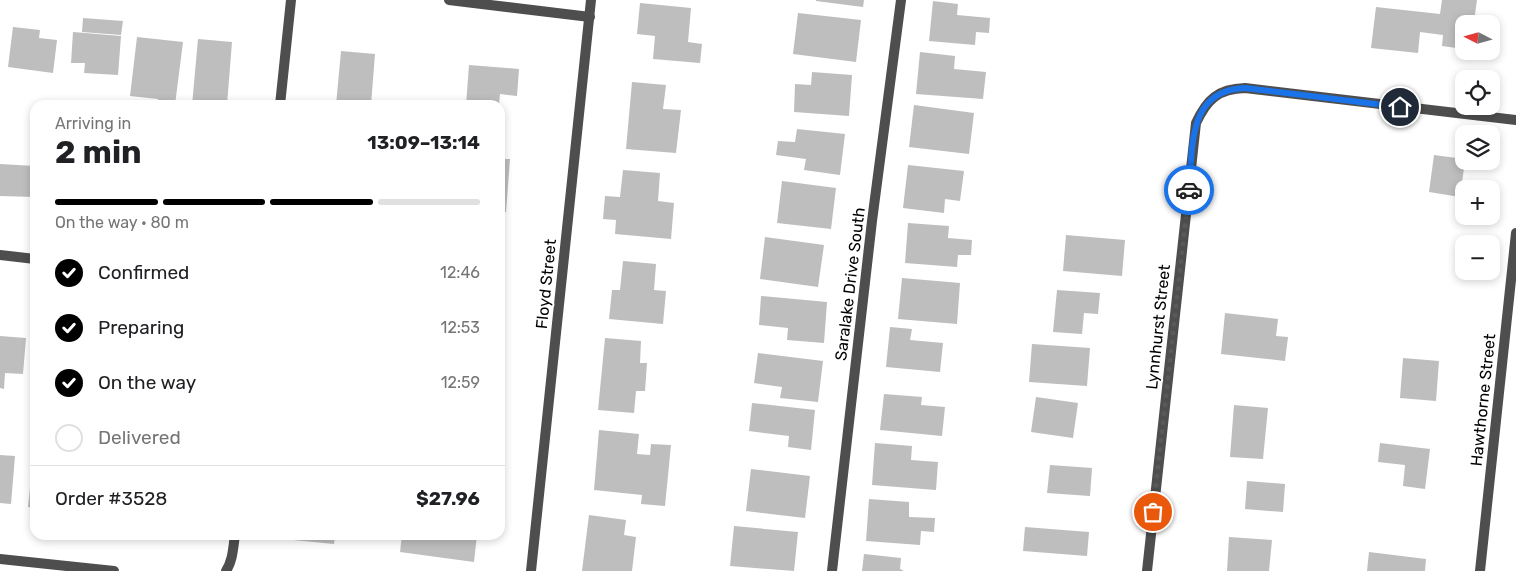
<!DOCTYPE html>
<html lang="en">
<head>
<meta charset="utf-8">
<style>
  :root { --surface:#fff; --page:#f6f6f6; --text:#202124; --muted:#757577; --line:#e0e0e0; --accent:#000 }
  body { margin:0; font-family:Rubik,sans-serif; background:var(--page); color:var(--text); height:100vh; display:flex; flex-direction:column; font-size:19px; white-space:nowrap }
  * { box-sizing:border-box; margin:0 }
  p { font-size:16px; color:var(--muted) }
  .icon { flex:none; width:28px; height:28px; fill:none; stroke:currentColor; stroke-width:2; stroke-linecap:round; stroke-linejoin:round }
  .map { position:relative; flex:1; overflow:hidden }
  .panel { position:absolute; left:30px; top:100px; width:475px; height:440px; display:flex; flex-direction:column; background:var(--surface); border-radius:15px; box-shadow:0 2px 8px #0003 }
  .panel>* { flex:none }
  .needle { width:32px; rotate:276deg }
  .buttons { position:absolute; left:1455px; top:15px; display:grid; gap:10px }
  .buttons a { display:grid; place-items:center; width:45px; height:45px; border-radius:10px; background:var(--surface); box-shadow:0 2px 8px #0003; font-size:25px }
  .pin { position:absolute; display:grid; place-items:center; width:42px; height:42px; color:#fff; margin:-21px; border:2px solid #fff; border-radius:50%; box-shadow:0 1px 5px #0007 }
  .courier { position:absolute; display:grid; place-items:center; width:50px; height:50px; margin:-25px; border:4px solid #1a73e8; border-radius:50%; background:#fff; color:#222; box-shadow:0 1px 6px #0007 }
  .head em { font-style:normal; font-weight:700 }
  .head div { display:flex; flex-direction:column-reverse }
  .head { display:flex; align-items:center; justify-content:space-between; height:85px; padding:0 25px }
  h1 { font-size:32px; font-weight:700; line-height:38px }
  .bar { display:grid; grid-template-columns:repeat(4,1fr); gap:8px 5px; align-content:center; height:60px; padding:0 25px }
  .bar i { height:6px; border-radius:4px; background:var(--line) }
  .bar .selected { background:var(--accent) }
  .bar p { grid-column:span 4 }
  .line { display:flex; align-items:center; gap:12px; padding:0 25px; border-top:1px solid var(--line) }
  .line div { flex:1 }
  ol { padding:0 25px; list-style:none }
  li { display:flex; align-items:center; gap:15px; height:55px }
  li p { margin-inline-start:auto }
  li .icon { padding:5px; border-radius:50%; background:var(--accent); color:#fff; stroke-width:4 }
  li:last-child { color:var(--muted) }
  li i { width:28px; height:28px; border:2px solid var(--line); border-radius:50% }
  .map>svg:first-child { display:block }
  .building { fill:#bebebe }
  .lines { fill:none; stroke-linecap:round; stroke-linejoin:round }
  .minor { stroke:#4e4e4e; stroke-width:10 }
  .done { stroke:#595959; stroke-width:5; stroke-dasharray:0 9 }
  .route { stroke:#1a73e8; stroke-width:6 }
  .labels { text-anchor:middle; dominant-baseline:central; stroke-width:4; stroke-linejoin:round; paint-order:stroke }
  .street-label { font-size:16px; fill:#000; stroke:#fff }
</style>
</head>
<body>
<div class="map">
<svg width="1516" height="571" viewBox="0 0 1516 571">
  <rect width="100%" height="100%" fill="#fff"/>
  <!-- building -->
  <g class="building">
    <path d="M816 0H864L863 7 816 1Z"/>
    <path d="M1442 0H1477L1474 21 1470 20 1469 24H1464V49L1442 46 1443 35 1420 32 1418 53 1371 48 1376 7 1440 14Z"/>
    <path d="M933 1 958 4 957 15 990 18 989 33 976 32 975 45 929 41Z"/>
    <path d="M640 3 691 8 688 42 702 44 700 63 653 59 655 36 637 34Z"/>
    <path d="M798 13 861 20 856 62 793 54Z"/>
    <path d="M83 18 123 21 121 35 82 32Z"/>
    <path d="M13 27 40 30 39 38 57 40 53 73 8 67Z"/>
    <path d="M73 32 121 36 118 75 84 73 85 63H71Z"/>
    <path d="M137 37 183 42 175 105H157L158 99 130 96Z"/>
    <path d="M198 39 232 42 227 105H192Z"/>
    <path d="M341 51 375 54 371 105H336Z"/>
    <path d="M920 52 955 56 954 69 986 72 983 99 916 94Z"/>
    <path d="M469 65 519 69 517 96 500 94 499 105H466Z"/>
    <path d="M812 72 852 75 849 116 794 112 795 84 811 85Z"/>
    <path d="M632 82 666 85 663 109 681 110 676 153 626 149Z"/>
    <path d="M914 105 974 113 969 154 909 147Z"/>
    <path d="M797 129 845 134 840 175 804 170 806 159 776 155 778 141 795 142Z"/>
    <path d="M1434 155 1464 159 1465 161 1460 197 1429 192Z"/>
    <path d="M500 159H510L506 212H500Z"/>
    <path d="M0 164 35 166V197L0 196Z"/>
    <path d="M908 165 964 171 960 201 945 199 944 213 903 208Z"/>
    <path d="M623 170 660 173 658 201 674 203 671 239 615 234 616 220 603 219 605 196 620 197Z"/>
    <path d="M782 181 836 188 831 229 777 223Z"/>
    <path d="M908 223 949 226 948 238 972 240 971 255H958L957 267 905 263Z"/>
    <path d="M1066 235 1125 240 1122 276 1063 271Z"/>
    <path d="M765 237 824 245 818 287 760 279Z"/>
    <path d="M623 261 656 264 654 290 666 291 663 324 609 319 612 290H620Z"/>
    <path d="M902 278 960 283 957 324 898 319Z"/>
    <path d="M1057 290 1100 293 1098 314 1084 313 1082 334 1053 332Z"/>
    <path d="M761 296 827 302 824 343 787 340 788 328 759 325Z"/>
    <path d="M1225 313 1278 319 1276 336 1288 337 1285 361 1221 354Z"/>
    <path d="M890 327 912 329 910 340 943 343 940 372 886 367Z"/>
    <path d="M0 336 26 338 23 374 5 373 4 389 0 388Z"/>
    <path d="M605 338 641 341 640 363H647L645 391H636L634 413 598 410Z"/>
    <path d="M1032 344 1090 348 1087 386 1029 382Z"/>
    <path d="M758 353 823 361 818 402 780 398 782 387 754 383Z"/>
    <path d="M1403 358 1439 361 1436 401 1400 398Z"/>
    <path d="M884 394 922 397 921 405 945 407 942 436 880 430Z"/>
    <path d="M1036 397 1078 403 1073 438 1031 432Z"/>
    <path d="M752 403 815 410 811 450 788 447 789 436 749 431Z"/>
    <path d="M1234 405 1268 408 1263 459 1230 457Z"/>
    <path d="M599 430 639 434 637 454 650 455 651 444 671 445 665 506 641 504 642 495 594 490Z"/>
    <path d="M875 443 912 446 911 460 938 462 936 490 872 485Z"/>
    <path d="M1380 443 1430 449 1425 489 1403 486 1405 465 1378 462Z"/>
    <path d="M0 455 15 456 11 504 0 503Z"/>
    <path d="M1050 465 1092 468 1090 496 1047 493Z"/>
    <path d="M32 469H35V508L28 507Z"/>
    <path d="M751 469 810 476 805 518 746 511Z"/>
    <path d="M1247 481 1285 484 1283 512 1245 509Z"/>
    <path d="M869 499 909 502V517L935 518 934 532 921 531 920 545 866 541Z"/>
    <path d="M589 515 626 520 624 535 636 537 632 571H582Z"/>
    <path d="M734 526 798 532 794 571 730 566Z"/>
    <path d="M1025 527 1089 532 1087 556 1023 551Z"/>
    <path d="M293 535H335L334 544 293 540Z"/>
    <path d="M402 535H477L474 562 400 552Z"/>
    <path d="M1229 537 1272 540 1269 571H1227Z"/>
    <path d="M1369 552 1426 559 1425 571H1367Z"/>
    <path d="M864 554 901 558 900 569 904 571H862Z"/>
  </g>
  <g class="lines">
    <!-- minor -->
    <g class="minor">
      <path d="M449 0 590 17"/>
      <path d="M280 105 291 0"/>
      <path d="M0 255 35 259"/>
      <path d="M0 559 114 571"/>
      <path d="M226 571C233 560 233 548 235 535"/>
      <path d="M531 571 591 0"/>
      <path d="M832 571 872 221 901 0"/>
      <path d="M1147 571 1196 123C1207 99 1218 89 1245 88L1516 120"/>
      <path d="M1480 571 1516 233"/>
    </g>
  </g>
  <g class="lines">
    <!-- done -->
    <path class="done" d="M1153 512 1189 190"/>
    <!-- route -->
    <path class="route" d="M1189 190C1193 147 1187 90 1245 88L1400 107"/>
  </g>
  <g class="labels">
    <!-- street labels -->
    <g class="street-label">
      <text transform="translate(546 284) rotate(-84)">Floyd Street</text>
      <text transform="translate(850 284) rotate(-83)">Saralake Drive South</text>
      <text transform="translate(1158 327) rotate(-84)">Lynnhurst Street</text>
      <text transform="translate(1483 400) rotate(-84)">Hawthorne Street</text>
    </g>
  </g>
</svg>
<div class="buttons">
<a><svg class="needle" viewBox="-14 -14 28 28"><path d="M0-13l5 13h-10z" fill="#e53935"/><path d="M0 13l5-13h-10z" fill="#757577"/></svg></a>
<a><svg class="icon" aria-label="locate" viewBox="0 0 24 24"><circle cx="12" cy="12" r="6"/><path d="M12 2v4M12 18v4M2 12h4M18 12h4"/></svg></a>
<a><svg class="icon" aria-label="layers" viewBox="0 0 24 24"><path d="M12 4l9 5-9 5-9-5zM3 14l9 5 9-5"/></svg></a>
<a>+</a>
<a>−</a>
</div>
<div class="pin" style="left:1153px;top:512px;background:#ea580c"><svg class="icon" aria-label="bag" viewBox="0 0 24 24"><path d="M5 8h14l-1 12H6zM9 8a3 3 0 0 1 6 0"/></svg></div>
<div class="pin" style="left:1400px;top:107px;background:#1f2937"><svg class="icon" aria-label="home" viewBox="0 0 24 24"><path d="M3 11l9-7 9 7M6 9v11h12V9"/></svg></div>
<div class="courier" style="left:1189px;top:190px"><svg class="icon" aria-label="car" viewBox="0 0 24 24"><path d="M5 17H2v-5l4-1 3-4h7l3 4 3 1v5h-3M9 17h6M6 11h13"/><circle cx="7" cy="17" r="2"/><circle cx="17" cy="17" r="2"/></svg></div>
<section class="panel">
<div class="head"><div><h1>2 min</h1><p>Arriving in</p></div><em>13:09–13:14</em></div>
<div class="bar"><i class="selected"></i><i class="selected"></i><i class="selected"></i><i></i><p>On the way · 80 m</p></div>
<ol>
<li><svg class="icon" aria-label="check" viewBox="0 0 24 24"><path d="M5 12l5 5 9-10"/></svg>Confirmed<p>12:46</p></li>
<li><svg class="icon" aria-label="check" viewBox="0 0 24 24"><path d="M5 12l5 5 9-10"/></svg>Preparing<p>12:53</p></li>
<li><svg class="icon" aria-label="check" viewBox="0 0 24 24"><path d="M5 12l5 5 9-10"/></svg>On the way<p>12:59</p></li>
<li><i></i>Delivered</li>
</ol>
<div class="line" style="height:65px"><div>Order #3528</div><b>$27.96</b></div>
</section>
</div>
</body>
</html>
